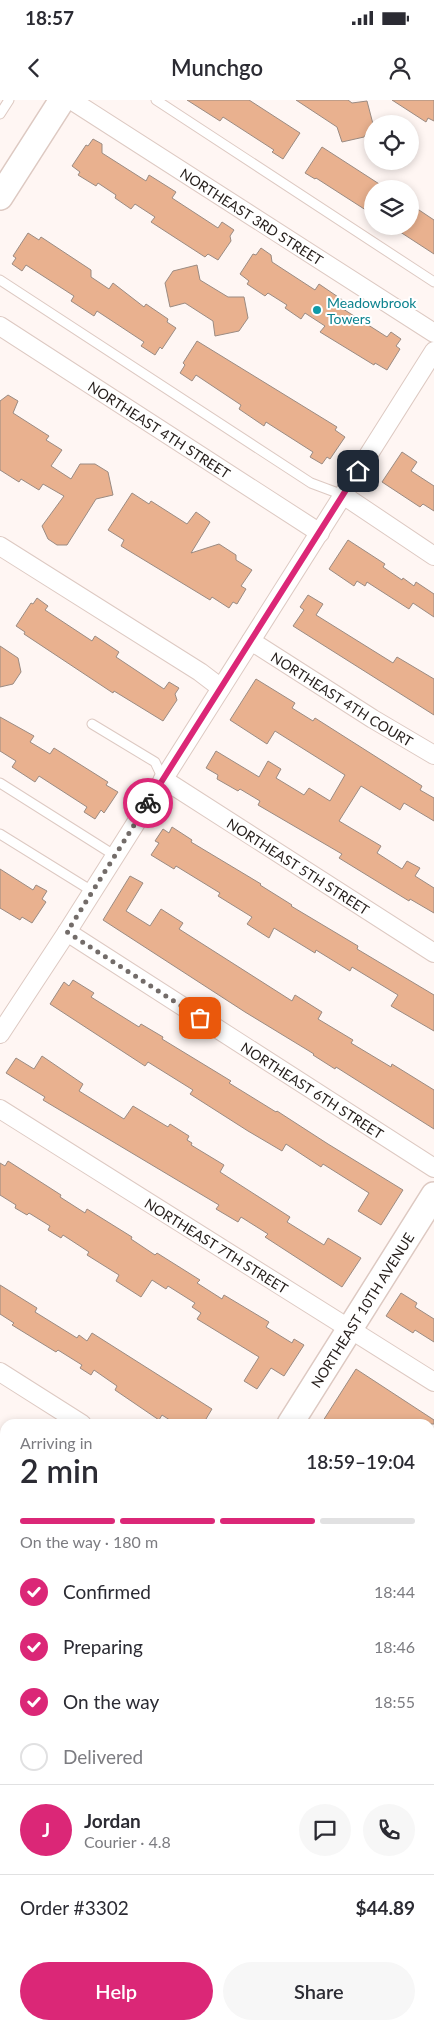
<!DOCTYPE html>
<html lang="en">
<head>
<meta charset="utf-8">
<style>
  :root { --surface:#fff; --page:#f7f7f7; --text:#2b2b33; --muted:#7c7c81; --line:#e1e1e2; --accent:#db2777 }
  body { margin:0; font-family:Lato,sans-serif; background:var(--page); color:var(--text); height:100vh; display:flex; flex-direction:column; font-size:19px; white-space:nowrap }
  * { box-sizing:border-box; margin:0 }
  p { font-size:16px; color:var(--muted) }
  .icon { flex:none; width:28px; height:28px; fill:none; stroke:currentColor; stroke-width:2; stroke-linecap:round; stroke-linejoin:round }
  .map { position:relative; flex:1; overflow:hidden }
  .details { position:absolute; left:0px; top:1319px; width:435px; height:611px; display:flex; flex-direction:column; background:var(--surface); border-radius:15px 15px 0 0; box-shadow:0 2px 8px #0003 }
  .details>* { flex:none }
  .fabs { position:absolute; left:364px; top:15px; display:grid; gap:10px }
  .fabs a { display:grid; place-items:center; width:55px; height:55px; border-radius:50%; background:var(--surface); box-shadow:0 2px 8px #0003; font-size:25px }
  .pin { position:absolute; display:grid; place-items:center; width:42px; height:42px; color:#fff; margin:-21px; border-radius:10px; box-shadow:0 2px 8px #0006 }
  .courier { position:absolute; display:grid; place-items:center; width:50px; height:50px; margin:-25px; border:4px solid #db2777; border-radius:50%; background:#fff; color:#222; box-shadow:0 1px 6px #0007 }
  .headline em { font-style:normal; font-weight:600 }
  .headline div { display:flex; flex-direction:column-reverse }
  .headline { display:flex; align-items:center; justify-content:space-between; height:85px; padding:0 20px }
  h1 { font-size:32px; font-weight:600; line-height:38px }
  .bar { display:grid; grid-template-columns:repeat(4,1fr); gap:8px 5px; align-content:center; height:60px; padding:0 20px }
  .bar i { height:6px; border-radius:4px; background:var(--line) }
  .bar .active { background:var(--accent) }
  .bar p { grid-column:span 4 }
  .line { display:flex; align-items:center; gap:12px; padding:0 20px; border-top:1px solid var(--line) }
  .line div { flex:1 }
  .round { display:grid; place-items:center; flex:none; width:52px; height:52px; border-radius:26px; background:var(--page) }
  ol { padding:0 20px; list-style:none }
  li { display:flex; align-items:center; gap:15px; height:55px }
  li p { margin-inline-start:auto }
  li .icon { padding:5px; border-radius:50%; background:var(--accent); color:#fff; stroke-width:4 }
  li:last-child { color:var(--muted) }
  li i { width:28px; height:28px; border:2px solid var(--line); border-radius:50% }
  .button { display:flex; gap:10px; margin-top:auto; padding:10px 20px }
  .button a { flex:1; height:58px; border-radius:30px; background:var(--accent); color:#fff; font-size:20px; font-weight:600; line-height:58px; text-align:center }
  .button a+a { background:var(--page); color:var(--text) }
  .status { display:flex; justify-content:space-between; align-items:center; height:35px; padding:0 25px; background:var(--surface); direction:ltr }
  .status svg { height:14px; fill:currentColor }
  header { display:flex; justify-content:space-between; align-items:center; height:65px; padding:0 20px; background:var(--surface); font-size:22px; font-weight:600 }
  .map>svg:first-child { display:block }
  .building { fill:#e9b18f; stroke:#9b8b82 }
  .lines { fill:none; stroke-linecap:round; stroke-linejoin:round }
  .lane-casing { stroke:#ddc9c2; stroke-width:11 }
  .street-casing { stroke:#ddc9c2; stroke-width:20 }
  .secondary-casing { stroke:#ddc9c2; stroke-width:28 }
  .lane { stroke:#fff; stroke-width:9 }
  .street { stroke:#fff; stroke-width:18 }
  .secondary { stroke:#fff; stroke-width:25 }
  .done { stroke:#736c69; stroke-width:5; stroke-dasharray:0 9 }
  .route { stroke:#db2777; stroke-width:6 }
  .culture-dot { fill:#0f9aa8; stroke:#fff; stroke-width:2 }
  .labels { text-anchor:middle; dominant-baseline:central; stroke-width:4; stroke-linejoin:round; paint-order:stroke }
  .street-label { font-size:14px; fill:#28211e; stroke:#fff }
  .culture-label { font-size:14px; fill:#0d838f; stroke:#fff; text-anchor:start }
</style>
</head>
<body>
<div class="status"><b>18:57</b><svg viewBox="0 0 49 12"><path d="M0 12V9h3v3zM5 12V6h3v6zM10 12V3h3v9zM15 12V0h3v12zM26 1h20v11H26zM47 4h2v5h-2z"/></svg></div>
<header><svg class="icon" aria-label="back" viewBox="0 0 24 24"><path d="M15 5l-7 7 7 7"/></svg>Munchgo<svg class="icon" aria-label="person" viewBox="0 0 24 24"><circle cx="12" cy="8" r="4"/><path d="M4 21q1-7 8-7t8 7"/></svg></header>
<div class="map">
<svg width="434" height="1929" viewBox="0 0 434 1929">
  <rect width="100%" height="100%" fill="#fff6f3"/>
  <!-- building -->
  <g class="building">
    <path d="M187 0H249L300 33 283 59 272 52 274 50 223 17 220 21Z"/>
    <path d="M296 0H348L352 3 367 1 373 24 364 37 342 42 337 27Z"/>
    <path d="M392 0H434V21L428 18 426 22Z"/>
    <path d="M93 39 102 44V53L146 81 149 75 176 92 172 98 218 128 222 122 234 130 230 136 231 141 218 160 208 154 205 157 151 122 155 117 135 104 131 109 115 98 116 95 98 83 96 86 78 75 80 72 72 66 86 45 88 46Z"/>
    <path d="M322 47 387 89H372V114L316 78 315 79 305 73Z"/>
    <path d="M410 104 434 120V154L391 126H410Z"/>
    <path d="M28 133 39 140 41 137 91 170V177L109 189 113 183 144 207 146 204 168 219 167 222 176 228 162 249 160 247 155 255 141 246 144 242 97 211 94 216 71 201 74 196 26 165 22 171 12 164 16 158 13 156Z"/>
    <path d="M261 148 271 155 272 162 315 190 319 184 344 201 340 207 387 237 391 232 401 239 396 246 400 249 387 270 375 263 374 265 320 232 325 226 305 213 301 219 285 208 287 205 268 193 265 196 247 184 249 181 240 174 253 154 256 155Z"/>
    <path d="M197 165 200 180 228 197H244L248 218 239 231 215 236 213 221 185 203 170 207 165 183 173 171Z"/>
    <path d="M197 241 337 327 335 330 345 337 330 359 327 357 322 364 310 357 313 352 266 322 264 326 239 309 241 305 196 275 192 281 180 273 185 265 183 263Z"/>
    <path d="M8 295 18 301 13 313 49 336 46 340 62 350 51 366 71 379 80 364H95L108 372 113 395 96 399 67 445H57L48 439 42 426 64 396 43 384 39 390 21 379 19 382 0 370V301Z"/>
    <path d="M402 352 417 362 411 371 434 386V411L423 404 420 407 382 382Z"/>
    <path d="M132 393 149 404 151 401 187 424 196 412 210 422 191 453 219 444 236 455V460L252 470 241 486 246 489 237 504 233 502 229 508 212 497 210 500 121 446 124 440 108 430Z"/>
    <path d="M348 440 385 464 383 467 402 480 403 478 414 486 416 482 434 494V517L413 503 409 509 367 482 365 486 357 481 354 486 329 469Z"/>
    <path d="M308 495 323 504 316 515 393 563 397 557 434 579V615L293 526 304 510 300 507Z"/>
    <path d="M37 498 48 506 45 510 92 541 95 536 119 552 116 557 164 589 169 582 179 588 175 594 177 600 163 621 114 591 113 593 24 534 25 532 16 526 31 503 33 504Z"/>
    <path d="M0 546 18 558 21 572 13 584 0 587Z"/>
    <path d="M256 579 295 603 292 608 313 621 315 618 422 686 420 690 434 698V721L404 703 400 710 361 686 339 721 381 746 377 753 402 769 407 761 420 768 415 776 434 788V813L410 799 409 801 339 758 342 754 258 705 260 701 240 689 238 691 217 679 218 675 206 668 216 651 259 677 268 661 281 669 276 678 304 695 309 688 330 701 345 675 275 631 267 644 230 620Z"/>
    <path d="M0 617 34 636 30 642 50 654 54 648 108 682 106 685 118 692 104 713 101 710 95 719 84 712 87 707 39 676 35 682 12 667 16 661 0 651Z"/>
    <path d="M172 727 192 740 191 742 261 784 260 785 292 805 291 806 358 846 357 849 434 895V931L391 906 398 895 352 867 350 871 316 850 315 853 274 828 269 838 247 824 252 817 218 796 220 793 176 766 174 769 151 755 159 743 155 741 163 729 169 733Z"/>
    <path d="M0 769 33 790 36 785 47 791 42 799 46 802 32 823 22 817 20 820 0 808Z"/>
    <path d="M130 776 143 783 126 811 150 826 161 809 183 823 179 829 292 901 295 895 322 912 318 919 353 940 351 943 391 967 392 964 434 990V1029L336 967 335 969 313 955 314 954 245 912 103 820Z"/>
    <path d="M73 880 94 893 91 897 139 927 141 924 163 937 162 939 231 981 229 983 276 1012 277 1011 328 1044 403 1090 381 1125 358 1111 369 1093 323 1064 321 1067 286 1044 282 1051 248 1031 190 994 193 990 148 962 145 966 50 904 64 882 69 886Z"/>
    <path d="M42 956 83 984 79 991 124 1019 133 1006 168 1027 170 1024 189 1036 187 1040 192 1043 191 1045 224 1065 220 1072 290 1117 287 1122 324 1145 328 1138 361 1158 342 1187 265 1137 268 1134 241 1117 238 1122 216 1109 219 1105 43 1000 45 997 6 973 16 958 34 969Z"/>
    <path d="M8 1061 61 1095 60 1097 85 1113 87 1109 132 1137 131 1139 155 1155 157 1153 200 1180 197 1183 222 1199 224 1195 269 1222 266 1227 292 1243 294 1239 304 1245 284 1276 271 1268 257 1289 244 1281 259 1257 197 1219 201 1213 192 1207 195 1203 168 1186 166 1189 152 1180 141 1197 116 1181 119 1175 87 1155 89 1152 63 1135 61 1138 48 1130 50 1126 29 1113 27 1115 15 1108 16 1105 0 1095V1063L5 1066Z"/>
    <path d="M0 1185 37 1208 35 1212 77 1238 79 1235 87 1241 92 1233 212 1309 203 1324H176L162 1315 159 1320 115 1290 117 1286 94 1270 91 1275 80 1268 82 1265 58 1250 56 1252 12 1225 14 1223 0 1214Z"/>
    <path d="M401 1193 417 1203 415 1207 434 1219V1242L415 1230 413 1233 386 1216Z"/>
    <path d="M356 1269 434 1320V1324H321Z"/>
  </g>
  <g class="lines">
    <defs>
      <g id="lane">
        <path d="M156 0 434 182"/>
        <path d="M0 14 9 0"/>
        <path d="M0 180 311 383 343 395"/>
        <path d="M92 624 155 662 163 679"/>
        <path d="M0 683 114 755"/>
        <path d="M0 734 92 791"/>
        <path d="M430 1404 434 1407"/>
        <path d="M0 1409 5 1412"/>
        <path d="M430 1676 434 1679"/>
        <path d="M0 1692 5 1695"/>
        <path d="M372 1925 379 1929"/>
      </g>
      <g id="street">
        <path id="s1" d="M71 0 434 233"/>
        <path id="s2" d="M0 226 320 433"/>
        <path d="M343 395 434 456"/>
        <path d="M0 446 200 572 221 588"/>
        <path id="s3" d="M251 541 373 619 434 655"/>
        <path id="s4" d="M163 679 434 853"/>
        <path id="s5" d="M67 832 434 1068"/>
        <path d="M0 934 67 832 434 251"/>
        <path id="s6" d="M0 1009 434 1282"/>
        <path d="M0 1272 82 1324"/>
        <path d="M430 1541 434 1544"/>
        <path d="M0 1776 5 1769"/>
        <path d="M0 1828 5 1831"/>
        <path d="M156 1925 163 1929"/>
        <path d="M428 1929 434 1919"/>
      </g>
      <g id="secondary">
        <path d="M0 97 62 0"/>
        <path id="s7" d="M290 1324 434 1095"/>
        <path d="M0 1558 5 1561"/>
        <path d="M430 1823 434 1826"/>
      </g>
    </defs>
    <!-- lane casing -->
    <use href="#lane" class="lane-casing"/>
    <!-- street casing -->
    <use href="#street" class="street-casing"/>
    <!-- secondary casing -->
    <use href="#secondary" class="secondary-casing"/>
    <!-- lane -->
    <use href="#lane" class="lane"/>
    <!-- street -->
    <use href="#street" class="street"/>
    <!-- secondary -->
    <use href="#secondary" class="secondary"/>
  </g>
  <g class="lines">
    <!-- done -->
    <path class="done" d="M148 703 67 832 200 918"/>
    <!-- route -->
    <path class="route" d="M148 703 358 371"/>
  </g>
  <!-- markers -->
  <circle class="culture-dot" cx="317" cy="210" r="5"/>
  <g class="labels">
    <!-- street labels -->
    <g class="street-label">
      <text stroke="none"><textPath href="#s1" startOffset="215">NORTHEAST 3RD STREET</textPath></text>
      <text stroke="none"><textPath href="#s2" startOffset="190">NORTHEAST 4TH STREET</textPath></text>
      <text stroke="none"><textPath href="#s3" startOffset="108">NORTHEAST 4TH COURT</textPath></text>
      <text stroke="none"><textPath href="#s4" startOffset="161">NORTHEAST 5TH STREET</textPath></text>
      <text stroke="none"><textPath href="#s5" startOffset="292">NORTHEAST 6TH STREET</textPath></text>
      <text stroke="none"><textPath href="#s6" startOffset="256">NORTHEAST 7TH STREET</textPath></text>
      <text stroke="none"><textPath href="#s7" startOffset="135">NORTHEAST 10TH AVENUE</textPath></text>
    </g>
    <!-- culture labels -->
    <g class="culture-label">
      <text x="327" y="202">Meadowbrook<tspan x="327" dy="16">Towers</tspan></text>
    </g>
  </g>
</svg>
<div class="fabs">
<a><svg class="icon" aria-label="locate" viewBox="0 0 24 24"><circle cx="12" cy="12" r="6"/><path d="M12 2v4M12 18v4M2 12h4M18 12h4"/></svg></a>
<a><svg class="icon" aria-label="layers" viewBox="0 0 24 24"><path d="M12 4l9 5-9 5-9-5zM3 14l9 5 9-5"/></svg></a>
</div>
<div class="pin" style="left:200px;top:918px;background:#ea580c"><svg class="icon" aria-label="bag" viewBox="0 0 24 24"><path d="M5 8h14l-1 12H6zM9 8a3 3 0 0 1 6 0"/></svg></div>
<div class="pin" style="left:358px;top:371px;background:#1f2937"><svg class="icon" aria-label="home" viewBox="0 0 24 24"><path d="M3 11l9-7 9 7M6 9v11h12V9"/></svg></div>
<div class="courier" style="left:148px;top:703px"><svg class="icon" aria-label="bike" viewBox="0 0 24 24"><circle cx="6" cy="16" r="4"/><circle cx="18" cy="16" r="4"/><path d="M6 16l4-8h5l3 8M10 8l3 8H6M13 5h3"/></svg></div>
<section class="details">
<div class="headline"><div><h1>2 min</h1><p>Arriving in</p></div><em>18:59–19:04</em></div>
<div class="bar"><i class="active"></i><i class="active"></i><i class="active"></i><i></i><p>On the way · 180 m</p></div>
<ol>
<li><svg class="icon" aria-label="check" viewBox="0 0 24 24"><path d="M5 12l5 5 9-10"/></svg>Confirmed<p>18:44</p></li>
<li><svg class="icon" aria-label="check" viewBox="0 0 24 24"><path d="M5 12l5 5 9-10"/></svg>Preparing<p>18:46</p></li>
<li><svg class="icon" aria-label="check" viewBox="0 0 24 24"><path d="M5 12l5 5 9-10"/></svg>On the way<p>18:55</p></li>
<li><i></i>Delivered</li>
</ol>
<div class="line" style="height:90px"><b class="round" style="background:var(--accent);color:#fff">J</b><div><b>Jordan</b><p>Courier · 4.8</p></div><a class="round"><svg class="icon" aria-label="chat" viewBox="0 0 24 24"><path d="M4 5h16v11H9l-5 4z"/></svg></a><a class="round"><svg class="icon" aria-label="phone" viewBox="0 0 24 24"><path d="M5 4h4l2 5-3 2q2 4 5 5l2-3 5 2v4C11 20 4 13 5 4z"/></svg></a></div>
<div class="line" style="height:65px"><div>Order #3302</div><b>$44.89</b></div>
<div class="button"><a>Help</a><a>Share</a></div>
</section>
</div>
</body>
</html>
